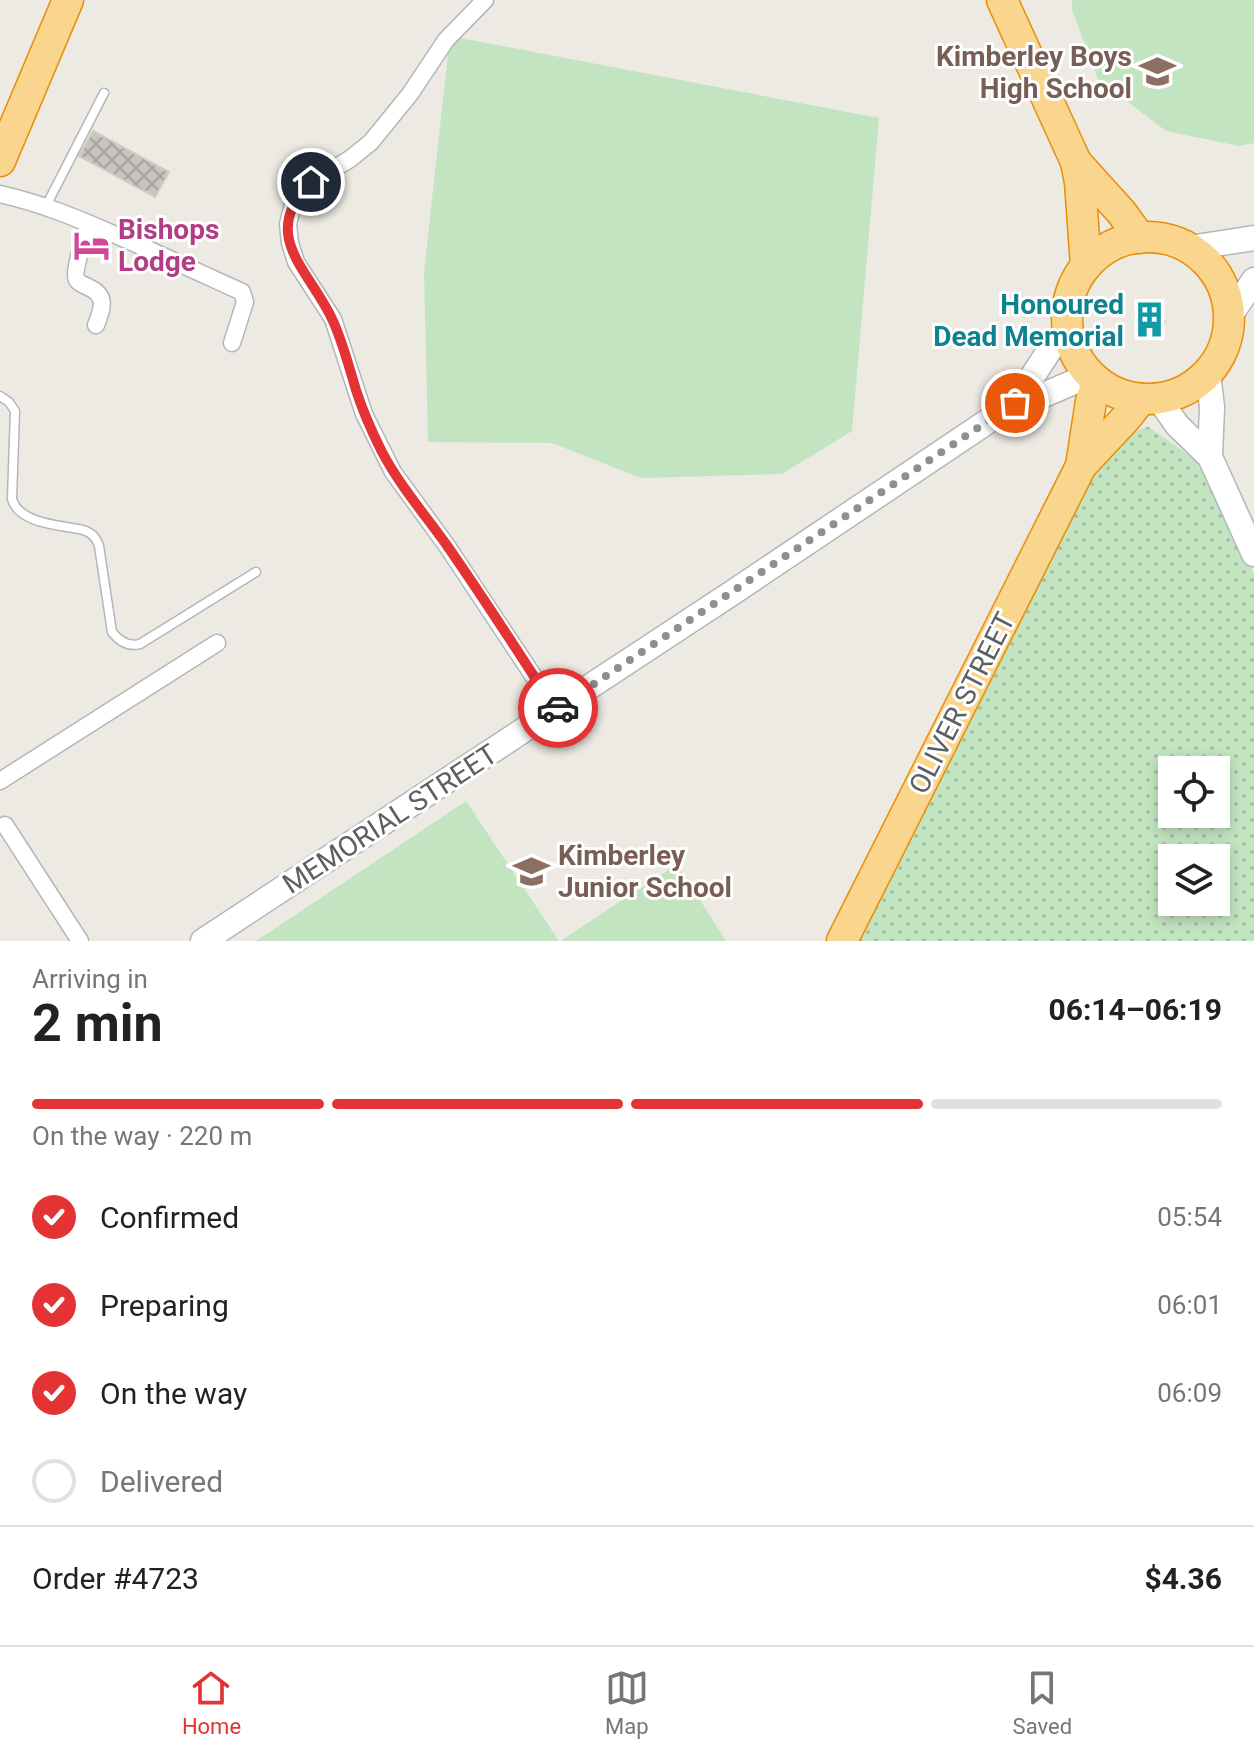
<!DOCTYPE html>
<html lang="en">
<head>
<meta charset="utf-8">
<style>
  :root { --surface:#fff; --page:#f6f6f6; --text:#222; --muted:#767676; --line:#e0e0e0; --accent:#e33335 }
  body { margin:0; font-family:Roboto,sans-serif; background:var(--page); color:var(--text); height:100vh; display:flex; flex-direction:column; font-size:30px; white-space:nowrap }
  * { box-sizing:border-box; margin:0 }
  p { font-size:26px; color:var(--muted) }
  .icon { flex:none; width:44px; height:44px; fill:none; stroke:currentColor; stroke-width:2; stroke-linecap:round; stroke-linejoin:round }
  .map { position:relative; height:941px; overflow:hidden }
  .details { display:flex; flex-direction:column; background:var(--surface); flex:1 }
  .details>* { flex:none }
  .fabs { position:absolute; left:1158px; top:756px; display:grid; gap:16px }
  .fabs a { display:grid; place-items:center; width:72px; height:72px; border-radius:0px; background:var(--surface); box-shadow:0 4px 12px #0003; font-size:40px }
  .pin { position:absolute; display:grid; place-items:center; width:68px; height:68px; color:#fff; margin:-34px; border:4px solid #fff; border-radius:50%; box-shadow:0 2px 8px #0007 }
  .courier { position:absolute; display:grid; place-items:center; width:80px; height:80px; margin:-40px; border:6px solid #e33335; border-radius:50%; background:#fff; color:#222; box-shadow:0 2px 10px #0007 }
  .head em { font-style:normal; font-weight:700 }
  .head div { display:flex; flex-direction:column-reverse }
  .head { display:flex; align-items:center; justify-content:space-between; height:136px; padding:0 32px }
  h1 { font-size:52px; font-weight:700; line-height:60px }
  .bar { display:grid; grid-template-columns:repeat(4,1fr); gap:12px 8px; align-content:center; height:96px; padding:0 32px }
  .bar i { height:10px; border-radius:6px; background:var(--line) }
  .bar .current { background:var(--accent) }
  .bar p { grid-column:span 4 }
  .line { display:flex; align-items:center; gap:20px; padding:0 32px; border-top:2px solid var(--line) }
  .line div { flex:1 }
  ol { padding:0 32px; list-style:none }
  li { display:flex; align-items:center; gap:24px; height:88px }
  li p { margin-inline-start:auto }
  li .icon { padding:8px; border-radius:50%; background:var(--accent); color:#fff; stroke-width:4 }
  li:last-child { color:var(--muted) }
  li i { width:44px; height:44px; border:4px solid var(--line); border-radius:50% }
  .tab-bar { display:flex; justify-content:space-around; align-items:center; height:112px; border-top:2px solid var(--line); background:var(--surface); font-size:22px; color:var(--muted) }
  .tab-bar a { display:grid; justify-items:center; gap:4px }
  .tab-bar .current { color:var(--accent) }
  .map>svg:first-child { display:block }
  .grass { fill:url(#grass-dots); fill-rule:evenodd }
  .pitch { fill:#c3e4c0 }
  .building { fill:url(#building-cross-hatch); stroke:#d2cbc2; stroke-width:2 }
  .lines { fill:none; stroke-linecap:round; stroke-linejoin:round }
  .lane-casing { stroke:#b4b6ba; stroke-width:11 }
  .street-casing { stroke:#b4b6ba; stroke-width:19 }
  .secondary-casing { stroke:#b2b7ba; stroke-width:27 }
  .highway-casing { stroke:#e98e08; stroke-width:33 }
  .lane { stroke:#fff; stroke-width:8 }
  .street { stroke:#fff; stroke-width:16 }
  .secondary { stroke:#fff; stroke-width:24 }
  .highway { stroke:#f9d58e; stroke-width:30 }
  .done { stroke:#8e9090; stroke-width:8; stroke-dasharray:0 14.4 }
  .route { stroke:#e33335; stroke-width:10 }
  .labels { text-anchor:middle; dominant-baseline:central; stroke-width:6; stroke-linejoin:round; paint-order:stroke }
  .education-label { font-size:28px; font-weight:bold; fill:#785e54; stroke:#fff; text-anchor:end }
  .hotel-label { font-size:28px; font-weight:bold; fill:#b23c85; stroke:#fff; text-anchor:start }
  .culture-label { font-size:28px; font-weight:bold; fill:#0d838f; stroke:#fff; text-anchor:end }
  .street-label { font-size:28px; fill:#5b6063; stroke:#fff }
</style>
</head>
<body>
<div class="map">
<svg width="1254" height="941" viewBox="0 0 1254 941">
  <defs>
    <pattern id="grass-dots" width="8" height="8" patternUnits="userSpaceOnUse" patternTransform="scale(2)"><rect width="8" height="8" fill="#c3e4c0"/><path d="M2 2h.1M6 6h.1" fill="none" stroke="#a1bca0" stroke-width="1.8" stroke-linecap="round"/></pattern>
    <pattern id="building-cross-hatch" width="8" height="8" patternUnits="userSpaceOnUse" patternTransform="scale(2)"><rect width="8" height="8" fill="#c8c5c0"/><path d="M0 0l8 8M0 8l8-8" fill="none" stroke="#a5a3a0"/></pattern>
  </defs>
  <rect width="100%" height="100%" fill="#edeae3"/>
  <!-- grass -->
  <path class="grass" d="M1147 426 1203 465 1254 574V941H856L1096 453ZM1172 770H1216V814H1172ZM1172 858H1216V902H1172Z"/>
  <!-- pitch -->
  <g class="pitch">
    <path d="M1072 0H1254V143L1239 146 1166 131 1098 79 1072 10Z"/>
    <path d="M450 36 879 118 852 431 782 474 641 478 552 443 428 442 424 272Z"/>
    <path d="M466 801 559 941H256Z"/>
    <path d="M677 864 726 941H563L562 940Z"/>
  </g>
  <!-- building -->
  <g class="building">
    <path d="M93 131 169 172 155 197 79 156Z"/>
    <path d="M1153 304 1165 322 1147 334 1135 317Z"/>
  </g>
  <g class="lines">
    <defs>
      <g id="lane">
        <path d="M46 206 104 93"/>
        <path d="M0 396 9 402 15 411 12 499C19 524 60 525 83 530 92 533 96 537 99 546L112 632C119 641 128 647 140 644L256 572"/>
      </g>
      <g id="street">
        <path d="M485 0 446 40 410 94 371 142 350 159 311 182 300 193 292 208 288 224 290 243 296 262 333 319 364 414 393 472 447 546 556 710"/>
        <path d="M0 194C40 203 74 217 111 233 155 252 198 272 242 292L245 302 232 343"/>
        <path d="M89 224C86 234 72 272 77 280 78 283 86 286 88 287 107 295 103 308 96 325"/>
        <path d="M0 781 217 643"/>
        <path d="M5 825 80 941"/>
      </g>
      <g id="secondary">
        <path d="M1189 248 1254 238"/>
        <path d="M1230 316 1254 280"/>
        <path d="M1208 374 1212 407 1210 457"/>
        <path d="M1159 399 1177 425 1210 457 1254 554"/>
        <path d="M1015 403 1049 351 1067 329"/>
        <path d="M203 941 732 593 1015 403 1032 400 1090 375"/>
      </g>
      <g id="highway">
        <path d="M1002 0 1076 162 1080 182 1086 266"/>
        <path d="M0 161 68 0"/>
        <path d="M1076 162 1122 213 1140 238"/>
        <circle cx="1148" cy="318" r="81"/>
        <path d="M1081 466 1091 401 1097 382"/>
        <path d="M842 941 1081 466 1126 418 1141 399"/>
      </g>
    </defs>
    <!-- lane casing -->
    <use href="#lane" class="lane-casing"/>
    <!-- street casing -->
    <use href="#street" class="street-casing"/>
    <!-- secondary casing -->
    <use href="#secondary" class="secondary-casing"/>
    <!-- highway casing -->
    <use href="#highway" class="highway-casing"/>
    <!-- lane -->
    <use href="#lane" class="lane"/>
    <!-- street -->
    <use href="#street" class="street"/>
    <!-- secondary -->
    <use href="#secondary" class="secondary"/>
    <!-- highway -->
    <use href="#highway" class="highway"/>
  </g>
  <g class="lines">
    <!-- done -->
    <path class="done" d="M558 708 1015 403"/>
    <!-- route -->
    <path class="route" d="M311 182C257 236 311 271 333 321 343 343 349 367 356 390 363 412 372 432 382 452 400 486 426 516 448 547 485 600 520 655 556 710L558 708"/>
  </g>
  <!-- icons -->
  <defs>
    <symbol id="school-bare" viewBox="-9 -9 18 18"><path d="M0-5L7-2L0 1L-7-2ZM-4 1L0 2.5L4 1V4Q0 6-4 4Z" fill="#8d6e63" stroke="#fff" stroke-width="2.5" paint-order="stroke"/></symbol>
    <symbol id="hotel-bare" viewBox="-9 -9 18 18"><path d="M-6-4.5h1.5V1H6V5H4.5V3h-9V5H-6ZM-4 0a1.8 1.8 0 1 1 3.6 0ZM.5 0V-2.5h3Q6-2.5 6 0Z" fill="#d1479c" stroke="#fff" stroke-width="2.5" paint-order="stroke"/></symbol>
    <symbol id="building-bare" viewBox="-9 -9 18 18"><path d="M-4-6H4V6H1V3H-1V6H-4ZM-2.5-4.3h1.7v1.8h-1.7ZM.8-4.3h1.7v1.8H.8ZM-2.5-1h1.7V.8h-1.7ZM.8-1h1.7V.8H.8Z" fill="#0f9aa8" stroke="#fff" stroke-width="2.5" paint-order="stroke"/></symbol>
  </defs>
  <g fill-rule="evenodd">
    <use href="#school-bare" x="1132" y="46" width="51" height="51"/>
    <use href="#hotel-bare" x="66" y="220" width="51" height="51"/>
    <use href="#building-bare" x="1124" y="294" width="51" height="51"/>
    <use href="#school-bare" x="506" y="846" width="51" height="51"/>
  </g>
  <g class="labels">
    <!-- education labels -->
    <g class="education-label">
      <text x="1132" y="56">Kimberley Boys<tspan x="1132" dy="32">High School</tspan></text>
      <text x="558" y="855" text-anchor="start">Kimberley<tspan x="558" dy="32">Junior School</tspan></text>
    </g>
    <!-- hotel labels -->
    <g class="hotel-label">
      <text x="118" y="229">Bishops<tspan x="118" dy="32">Lodge</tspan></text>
    </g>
    <!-- culture labels -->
    <g class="culture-label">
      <text x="1124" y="304">Honoured<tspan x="1124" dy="32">Dead Memorial</tspan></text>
    </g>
    <!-- street labels -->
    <g class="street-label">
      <text transform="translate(962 703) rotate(-63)">OLIVER STREET</text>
      <text transform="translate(390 819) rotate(-33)">MEMORIAL STREET</text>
    </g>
  </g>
</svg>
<div class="fabs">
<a><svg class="icon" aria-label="locate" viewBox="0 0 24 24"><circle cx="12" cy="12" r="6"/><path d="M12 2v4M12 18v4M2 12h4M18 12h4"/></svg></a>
<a><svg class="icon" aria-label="layers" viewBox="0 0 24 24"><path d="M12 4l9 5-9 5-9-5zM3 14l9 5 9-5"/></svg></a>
</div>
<div class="pin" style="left:1015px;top:403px;background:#ea580c"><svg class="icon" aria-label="bag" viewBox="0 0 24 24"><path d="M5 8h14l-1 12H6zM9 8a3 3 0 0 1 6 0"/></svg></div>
<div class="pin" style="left:311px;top:182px;background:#1f2937"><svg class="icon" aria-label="home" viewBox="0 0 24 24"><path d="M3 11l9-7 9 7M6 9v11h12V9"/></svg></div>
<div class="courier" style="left:558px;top:708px"><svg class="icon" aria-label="car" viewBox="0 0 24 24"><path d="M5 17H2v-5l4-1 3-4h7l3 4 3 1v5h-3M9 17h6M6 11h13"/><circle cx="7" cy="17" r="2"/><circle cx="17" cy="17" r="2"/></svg></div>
</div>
<section class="details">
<div class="head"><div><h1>2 min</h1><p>Arriving in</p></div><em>06:14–06:19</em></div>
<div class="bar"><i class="current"></i><i class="current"></i><i class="current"></i><i></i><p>On the way · 220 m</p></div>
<ol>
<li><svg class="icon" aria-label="check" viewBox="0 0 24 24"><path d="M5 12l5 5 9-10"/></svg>Confirmed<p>05:54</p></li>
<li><svg class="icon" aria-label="check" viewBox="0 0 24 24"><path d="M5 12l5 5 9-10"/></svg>Preparing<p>06:01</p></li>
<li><svg class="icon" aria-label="check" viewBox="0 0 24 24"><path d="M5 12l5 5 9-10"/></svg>On the way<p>06:09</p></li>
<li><i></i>Delivered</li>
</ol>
<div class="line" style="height:104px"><div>Order #4723</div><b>$4.36</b></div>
</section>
<nav class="tab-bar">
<a class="current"><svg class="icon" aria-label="home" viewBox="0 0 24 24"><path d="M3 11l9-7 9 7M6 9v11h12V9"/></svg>Home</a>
<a><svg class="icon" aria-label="map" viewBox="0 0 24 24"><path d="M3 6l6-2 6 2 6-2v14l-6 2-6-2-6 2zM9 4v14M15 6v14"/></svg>Map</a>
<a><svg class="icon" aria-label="saved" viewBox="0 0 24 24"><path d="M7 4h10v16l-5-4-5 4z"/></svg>Saved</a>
</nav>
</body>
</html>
